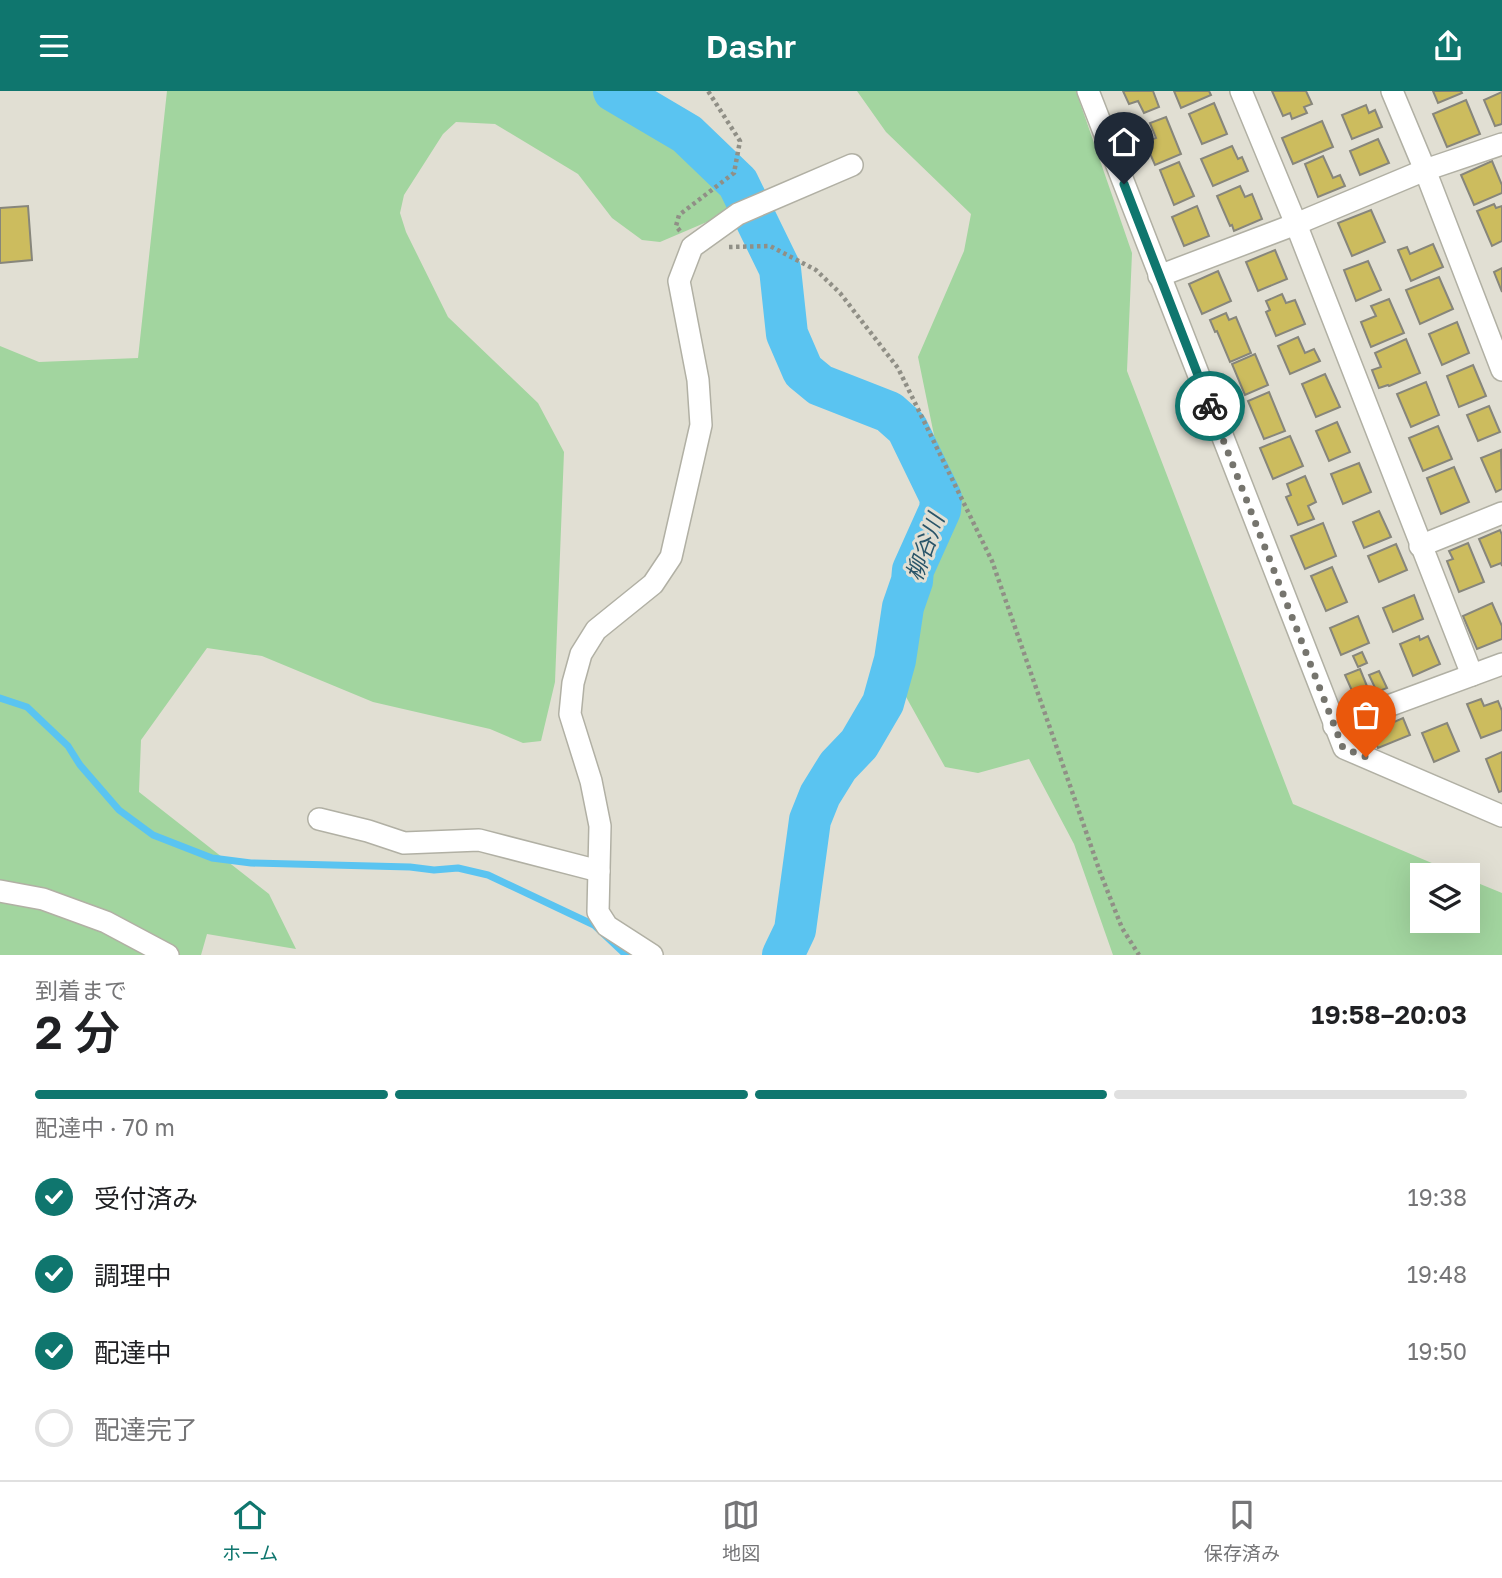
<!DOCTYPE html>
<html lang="ja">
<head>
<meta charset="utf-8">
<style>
  :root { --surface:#fff; --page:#f6f6f6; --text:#202124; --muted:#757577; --line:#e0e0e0; --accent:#0f766e }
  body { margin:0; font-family:"Golos Text","Noto Sans JP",sans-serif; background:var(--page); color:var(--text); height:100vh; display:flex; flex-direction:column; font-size:26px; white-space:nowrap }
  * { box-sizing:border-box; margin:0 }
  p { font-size:23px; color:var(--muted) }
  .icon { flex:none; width:38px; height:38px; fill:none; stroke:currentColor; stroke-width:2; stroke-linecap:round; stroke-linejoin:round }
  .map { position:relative; height:864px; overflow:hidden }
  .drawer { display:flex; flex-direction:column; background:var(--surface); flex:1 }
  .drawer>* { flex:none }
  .controls { position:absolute; left:1410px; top:772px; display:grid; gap:14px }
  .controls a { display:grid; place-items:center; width:70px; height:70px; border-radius:0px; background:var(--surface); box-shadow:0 7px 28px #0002; font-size:35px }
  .pin { position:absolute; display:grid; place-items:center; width:60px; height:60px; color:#fff; margin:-72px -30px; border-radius:50% 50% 50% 0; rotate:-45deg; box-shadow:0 0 7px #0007 }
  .pin .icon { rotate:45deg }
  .courier { position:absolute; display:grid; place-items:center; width:70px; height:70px; margin:-35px; border:5px solid #0f766e; border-radius:50%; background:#fff; color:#222; box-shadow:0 2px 9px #0007 }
  .head em { font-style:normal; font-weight:600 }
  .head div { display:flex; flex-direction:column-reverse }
  .head { display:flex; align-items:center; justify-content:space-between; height:119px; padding:0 35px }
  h1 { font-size:46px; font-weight:600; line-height:52px }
  .bar { display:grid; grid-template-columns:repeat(4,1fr); gap:10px 7px; align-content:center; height:84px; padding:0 35px }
  .bar i { height:9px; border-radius:5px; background:var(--line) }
  .bar .on { background:var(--accent) }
  .bar p { grid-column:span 4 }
  ol { padding:0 35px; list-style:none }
  li { display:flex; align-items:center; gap:21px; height:77px }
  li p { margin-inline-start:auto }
  li .icon { padding:7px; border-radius:50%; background:var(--accent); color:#fff; stroke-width:4 }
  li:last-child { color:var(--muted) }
  li i { width:38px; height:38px; border:4px solid var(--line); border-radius:50% }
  header { display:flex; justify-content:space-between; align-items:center; height:91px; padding:0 35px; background:var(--accent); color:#fff; font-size:32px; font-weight:600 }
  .menu { display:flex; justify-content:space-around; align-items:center; height:98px; border-top:2px solid var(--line); background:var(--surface); font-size:19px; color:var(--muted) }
  .menu a { display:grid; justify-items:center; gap:4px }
  .menu .on { color:var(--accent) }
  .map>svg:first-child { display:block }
  .green { fill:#a2d59f }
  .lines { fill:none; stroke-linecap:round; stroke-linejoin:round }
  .stream { stroke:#5ac4f1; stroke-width:7 }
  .river { stroke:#5ac4f1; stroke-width:42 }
  .building { fill:#ccbc5e; stroke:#87867b; stroke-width:2 }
  .minor-casing { stroke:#b1b0a4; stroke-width:24 }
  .path { stroke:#908f86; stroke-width:4.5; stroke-dasharray:3.5 3.5; stroke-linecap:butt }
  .minor { stroke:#fff; stroke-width:21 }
  .done { stroke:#76756e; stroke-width:7; stroke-dasharray:0 12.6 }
  .route { stroke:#0f766e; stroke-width:9 }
  .labels { text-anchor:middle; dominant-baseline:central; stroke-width:6; stroke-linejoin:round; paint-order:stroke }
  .water-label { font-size:23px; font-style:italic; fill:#295569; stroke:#e1dfd3 }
</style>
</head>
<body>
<header><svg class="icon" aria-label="menu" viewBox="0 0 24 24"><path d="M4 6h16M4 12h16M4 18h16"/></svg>Dashr<svg class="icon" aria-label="share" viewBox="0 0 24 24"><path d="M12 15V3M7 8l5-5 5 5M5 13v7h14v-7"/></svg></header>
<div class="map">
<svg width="1502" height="864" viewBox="0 0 1502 864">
  <rect width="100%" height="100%" fill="#e1dfd3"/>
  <!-- green -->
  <g class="green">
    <path d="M167 0H631L673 15 722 63 735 119 660 151 642 149 612 127 578 83 495 33 456 31 443 43 404 104 400 122 406 141 448 226 538 312 564 361 555 591 541 650 523 652 490 638 373 611 262 565 207 557 141 649 139 701 269 803 296 858 207 843 201 864H0V255L39 271 138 267Z"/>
    <path d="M857 0H1076L1132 162 1127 280 1293 713 1460 784H1423V830H1468V788L1502 802V864H1113L1074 753 1029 668 978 682 945 676 905 604 900 581 951 427 918 266 964 160 971 123 886 41Z"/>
  </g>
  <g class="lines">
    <!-- stream -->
    <path class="stream" d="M0 607 27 616 68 655 80 674 119 719 153 744 212 767 251 772 410 776 434 779 458 777 488 784 594 834 626 864"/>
    <!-- river -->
    <path class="river" d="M614 0 687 43 738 92 780 178 787 243 803 280 820 294 889 321 907 337 941 407 940 419 913 479 912 490 903 516 895 569 883 612 859 653 838 675 820 704 810 729 795 839 783 864"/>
  </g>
  <!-- building -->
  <g class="building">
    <path d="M1123 0H1153L1159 16 1144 22 1138 10 1129 13Z"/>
    <path d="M1174 0H1209L1211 4 1181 17Z"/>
    <path d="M1272 0H1306L1312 13 1304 16 1307 22 1292 28 1290 22 1283 25Z"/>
    <path d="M1433 0H1461L1462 2 1438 12Z"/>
    <path d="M1502 1V33L1495 35 1484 9Z"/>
    <path d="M1466 9 1480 43 1447 56 1433 23Z"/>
    <path d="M1214 12 1227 43 1202 53 1189 23Z"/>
    <path d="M1366 14 1369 22 1375 19 1382 36 1352 48 1342 24Z"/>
    <path d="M1166 26 1181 63 1155 74 1145 51 1156 47 1150 32Z"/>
    <path d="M1322 30 1333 56 1293 73 1282 47Z"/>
    <path d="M1378 48 1389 72 1360 84 1350 60Z"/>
    <path d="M1232 55 1238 68 1242 66 1248 80 1213 95 1201 68Z"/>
    <path d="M1323 65 1333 87 1340 84 1345 95 1318 106 1305 73Z"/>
    <path d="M1492 70 1502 94V102L1474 114 1461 84Z"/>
    <path d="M1179 71 1194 105 1174 114 1160 79Z"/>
    <path d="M1240 95 1245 106 1252 103 1262 128 1234 140 1232 134 1230 135 1217 105Z"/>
    <path d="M1494 113 1496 117 1502 115V150L1492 155 1477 120Z"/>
    <path d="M28 115 32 169 0 172V117Z"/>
    <path d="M1197 115 1209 145 1184 155 1172 126Z"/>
    <path d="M1371 119 1385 151 1352 165 1338 132Z"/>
    <path d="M1433 153 1443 176 1411 190 1398 159 1407 156 1410 163Z"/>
    <path d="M1275 159 1287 188 1258 200 1246 171Z"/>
    <path d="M1368 170 1381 199 1356 210 1344 179Z"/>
    <path d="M1502 177V201L1494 181Z"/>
    <path d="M1218 180 1231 210 1202 223 1189 193Z"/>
    <path d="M1439 186 1453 218 1420 233 1406 199Z"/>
    <path d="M1282 203 1286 212 1295 209 1305 233 1276 245 1266 221 1270 219 1266 210Z"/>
    <path d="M1389 208 1404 242 1371 256 1361 231 1376 225 1371 215Z"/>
    <path d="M1226 222 1229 229 1236 226 1251 262 1230 271 1217 240 1215 241 1210 229Z"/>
    <path d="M1457 231 1469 262 1442 274 1429 243Z"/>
    <path d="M1298 246 1305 262 1314 258 1320 270 1290 283 1278 255Z"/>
    <path d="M1406 248 1420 282 1389 295 1388 294 1379 297 1372 279 1381 276 1375 262Z"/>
    <path d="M1255 263 1268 294 1245 304 1232 273Z"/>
    <path d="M1473 274 1486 305 1459 316 1447 285Z"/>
    <path d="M1325 283 1340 316 1316 326 1302 293Z"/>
    <path d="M1426 291 1439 324 1411 336 1397 303Z"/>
    <path d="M1269 301 1285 340 1264 348 1248 310Z"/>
    <path d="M1489 315 1500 341 1478 350 1467 324Z"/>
    <path d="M1337 331 1350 361 1329 370 1316 340Z"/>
    <path d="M1438 335 1452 368 1423 380 1409 347Z"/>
    <path d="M1290 345 1303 375 1273 388 1260 357Z"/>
    <path d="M1501 359 1502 398 1496 401 1481 367Z"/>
    <path d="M1359 372 1371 401 1343 413 1331 383Z"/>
    <path d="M1454 376 1469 411 1441 423 1427 387Z"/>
    <path d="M1305 385 1316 411 1308 415 1314 428 1298 434 1286 406 1291 404 1287 393Z"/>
    <path d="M1379 420 1391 446 1364 457 1353 431Z"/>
    <path d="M1323 432 1336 465 1305 478 1291 445Z"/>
    <path d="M1500 439 1502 444V475L1501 472 1491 476 1479 448Z"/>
    <path d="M1468 452 1484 491 1459 501 1447 470 1453 468 1449 460Z"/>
    <path d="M1396 453 1407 479 1379 491 1368 465Z"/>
    <path d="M1332 476 1347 511 1326 520 1311 485Z"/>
    <path d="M1414 504 1423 528 1393 541 1383 517Z"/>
    <path d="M1492 512 1502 535V548L1477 558 1463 525Z"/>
    <path d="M1358 525 1369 552 1341 564 1330 537Z"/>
    <path d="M1419 545 1420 549 1428 545 1440 573 1413 585 1400 553Z"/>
    <path d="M1362 561 1367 572 1358 576 1353 565Z"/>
    <path d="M1360 578 1371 605 1357 611 1345 584Z"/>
    <path d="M1379 580 1387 597 1377 601 1369 584Z"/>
    <path d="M1481 608 1484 615 1498 610 1502 620V639L1481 647 1467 613Z"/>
    <path d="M1403 627 1410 644 1378 657 1371 641Z"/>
    <path d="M1447 632 1459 660 1434 671 1422 642Z"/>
    <path d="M1502 661V700L1499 701 1486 668Z"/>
  </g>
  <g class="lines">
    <defs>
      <g id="minor">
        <path d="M1088 0 1344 657 1502 725"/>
        <path d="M1241 0 1296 133 1472 584"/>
        <path d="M1392 0 1425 79 1502 279"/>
        <path d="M1159 185 1296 133 1425 79 1502 53"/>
        <path d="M1420 455 1502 422"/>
        <path d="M1334 635 1502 573"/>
        <path d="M319 728 368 740 404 752 479 749 599 780"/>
        <path d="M0 800 43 808 106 831 168 864"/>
        <path d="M652 864 607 835 598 821 600 735 591 690 570 623 573 592 581 563 596 539 653 493 671 466 701 334 698 289 679 190 692 156 738 123 852 74"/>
      </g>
    </defs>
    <!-- minor casing -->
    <use href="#minor" class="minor-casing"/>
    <!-- path -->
    <g class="path">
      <path d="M680 140 676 135 679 124 734 82 740 50 708 0"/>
      <path d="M729 156 770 155 816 179 840 202 898 277 992 470 1100 781 1122 837 1139 864"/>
    </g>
    <!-- minor -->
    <use href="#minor" class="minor"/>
  </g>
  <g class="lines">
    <!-- done -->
    <path class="done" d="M1210 315 1343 657 1366 666"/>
    <!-- route -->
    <path class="route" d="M1124 93 1210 315"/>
  </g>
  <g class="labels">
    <!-- water labels -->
    <g class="water-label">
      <text transform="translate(924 456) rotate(-70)">柳谷川</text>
    </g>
  </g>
</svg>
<div class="controls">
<a><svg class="icon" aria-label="layers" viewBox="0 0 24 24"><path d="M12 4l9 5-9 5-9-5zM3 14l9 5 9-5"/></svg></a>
</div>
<div class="pin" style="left:1366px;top:666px;background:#ea580c"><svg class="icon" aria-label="bag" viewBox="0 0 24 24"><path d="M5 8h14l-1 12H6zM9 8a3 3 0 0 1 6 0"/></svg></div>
<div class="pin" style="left:1124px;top:93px;background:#1f2937"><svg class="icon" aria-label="home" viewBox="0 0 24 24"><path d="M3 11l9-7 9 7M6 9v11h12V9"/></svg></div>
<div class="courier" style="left:1210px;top:315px"><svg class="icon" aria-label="bike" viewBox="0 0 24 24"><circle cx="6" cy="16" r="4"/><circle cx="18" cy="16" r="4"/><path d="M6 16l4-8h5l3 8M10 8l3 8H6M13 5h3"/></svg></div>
</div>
<section class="drawer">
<div class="head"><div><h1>2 分</h1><p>到着まで</p></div><em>19:58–20:03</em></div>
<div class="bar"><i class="on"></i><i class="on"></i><i class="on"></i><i></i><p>配達中 · 70 m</p></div>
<ol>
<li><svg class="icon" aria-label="check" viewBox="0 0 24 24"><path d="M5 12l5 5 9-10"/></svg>受付済み<p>19:38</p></li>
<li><svg class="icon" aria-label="check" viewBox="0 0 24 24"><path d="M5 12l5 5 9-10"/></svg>調理中<p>19:48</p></li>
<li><svg class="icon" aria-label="check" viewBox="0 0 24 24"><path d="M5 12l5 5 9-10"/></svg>配達中<p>19:50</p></li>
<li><i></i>配達完了</li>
</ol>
</section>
<nav class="menu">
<a class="on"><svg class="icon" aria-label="home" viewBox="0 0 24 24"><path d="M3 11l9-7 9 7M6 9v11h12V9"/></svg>ホーム</a>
<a><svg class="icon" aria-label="map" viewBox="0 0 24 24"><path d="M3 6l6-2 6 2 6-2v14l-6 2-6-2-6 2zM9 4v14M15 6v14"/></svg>地図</a>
<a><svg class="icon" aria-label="saved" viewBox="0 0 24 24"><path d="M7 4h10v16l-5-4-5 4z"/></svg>保存済み</a>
</nav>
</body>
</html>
